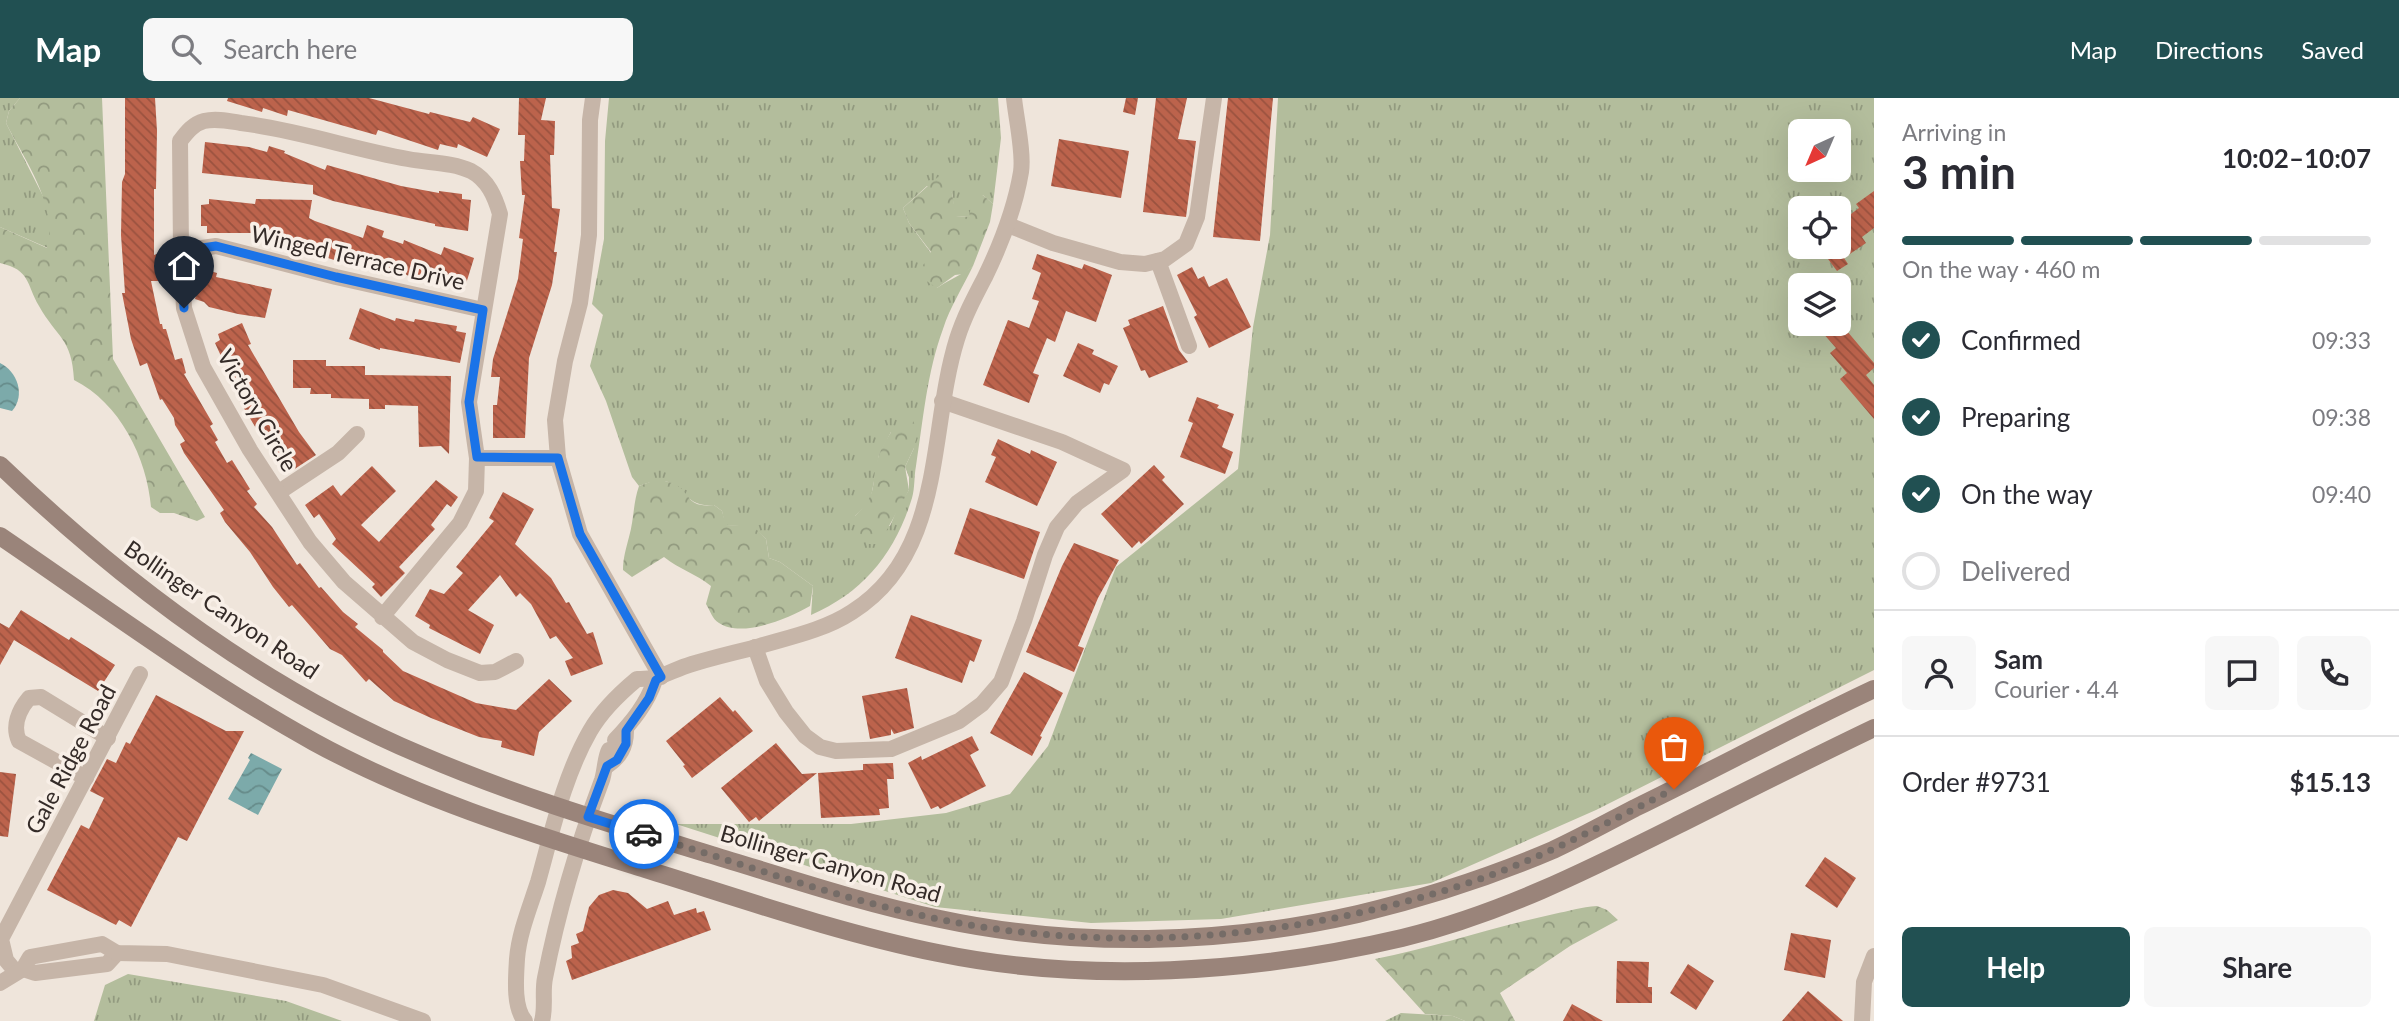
<!DOCTYPE html>
<html lang="en">
<head>
<meta charset="utf-8">
<style>
  :root { --surface:#fff; --page:#f7f7f7; --text:#2b2b33; --muted:#7c7c81; --line:#e1e1e2; --accent:#215052 }
  body { margin:0; font-family:Lato,sans-serif; background:var(--page); color:var(--text); height:100vh; display:flex; flex-direction:column; font-size:26px; white-space:nowrap }
  * { box-sizing:border-box; margin:0 }
  p { font-size:23px; color:var(--muted) }
  .icon { flex:none; width:38px; height:38px; fill:none; stroke:currentColor; stroke-width:2; stroke-linecap:round; stroke-linejoin:round }
  .map { position:relative; flex:1; overflow:hidden }
  .drawer { display:flex; flex-direction:column; background:var(--surface); width:525px }
  .drawer>* { flex:none }
  .needle { width:46px; rotate:224deg }
  .controls { position:absolute; left:1788px; top:21px; display:grid; gap:14px }
  .controls a { display:grid; place-items:center; width:63px; height:63px; border-radius:10px; background:var(--surface); box-shadow:0 7px 28px #0002; font-size:35px }
  .pin { position:absolute; display:grid; place-items:center; width:60px; height:60px; color:#fff; margin:-72px -30px; border-radius:50% 50% 50% 0; rotate:-45deg; box-shadow:0 0 7px #0007 }
  .pin .icon { rotate:45deg }
  .courier { position:absolute; display:grid; place-items:center; width:70px; height:70px; margin:-35px; border:5px solid #1a73e8; border-radius:50%; background:#fff; color:#222; box-shadow:0 2px 9px #0007 }
  .head em { font-style:normal; font-weight:700 }
  .head div { display:flex; flex-direction:column-reverse }
  .head { display:flex; align-items:center; justify-content:space-between; height:119px; padding:0 28px }
  h1 { font-size:46px; font-weight:700; line-height:52px }
  .bar { display:grid; grid-template-columns:repeat(4,1fr); gap:10px 7px; align-content:center; height:84px; padding:0 28px }
  .bar i { height:9px; border-radius:5px; background:var(--line) }
  .bar .current { background:var(--accent) }
  .bar p { grid-column:span 4 }
  .line { display:flex; align-items:center; gap:18px; padding:0 28px; border-top:2px solid var(--line) }
  .line div { flex:1 }
  .round { display:grid; place-items:center; flex:none; width:74px; height:74px; border-radius:10px; background:var(--page) }
  ol { padding:0 28px; list-style:none }
  li { display:flex; align-items:center; gap:21px; height:77px }
  li p { margin-inline-start:auto }
  li .icon { padding:7px; border-radius:50%; background:var(--accent); color:#fff; stroke-width:4 }
  li:last-child { color:var(--muted) }
  li i { width:38px; height:38px; border:4px solid var(--line); border-radius:50% }
  .primary-button { display:flex; gap:14px; margin-top:auto; padding:14px 28px }
  .primary-button a { flex:1; height:80px; border-radius:10px; background:var(--accent); color:#fff; font-size:28px; font-weight:700; line-height:80px; text-align:center }
  .primary-button a+a { background:var(--page); color:var(--text) }
  header { display:flex; align-items:center; gap:42px; box-sizing:border-box; height:98px; padding:0 35px; background:var(--accent); color:#fff }
  header strong { font-size:33px }
  nav { display:flex; gap:38px; margin-inline-start:auto; font-size:24px }
  .search { width:490px; height:63px; background:var(--page); display:flex; align-items:center; gap:18px; box-sizing:border-box; padding:0 24px; border-radius:10px; color:var(--muted); font-size:26px }
  main { display:flex; flex:1; min-height:0 }
  .map>svg:first-child { display:block }
  .grass { fill:url(#grass-tufts); fill-rule:evenodd }
  .forest { fill:url(#forest-crowns) }
  .water { fill:url(#water-waves) }
  .building { fill:url(#building-back-hatch) }
  .lines { fill:none; stroke-linecap:round; stroke-linejoin:round }
  .minor { stroke:#c6b5a8; stroke-width:16 }
  .secondary { stroke:#9a847a; stroke-width:18 }
  .done { stroke:#756c67; stroke-width:7; stroke-dasharray:0 12.6 }
  .route { stroke:#1a73e8; stroke-width:9 }
  .labels { text-anchor:middle; dominant-baseline:central; stroke-width:7; stroke-linejoin:round; paint-order:stroke }
  .street-label { font-size:23px; fill:#342b28; stroke:#f8efe7 }
</style>
</head>
<body>
<header>
<strong>Map</strong>
<div class="search"><svg class="icon" aria-label="search" viewBox="0 0 24 24"><circle cx="10" cy="10" r="6"/><path d="M15 15l6 6"/></svg>Search here</div>
<nav><a>Map</a><a>Directions</a><a>Saved</a></nav>
</header>
<main>
<div class="map">
<svg width="1874" height="923" viewBox="0 0 1874 923">
  <defs>
    <pattern id="grass-tufts" width="24" height="20" patternUnits="userSpaceOnUse" patternTransform="scale(1.75)"><rect width="24" height="20" fill="#b3bd9c"/><path d="M3 7l-1-3M5 7V3M7 7l1-3M15 17l-1-3M17 17v-4M19 17l1-3" fill="none" stroke="#929a7f"/></pattern>
    <pattern id="forest-crowns" width="20" height="18" patternUnits="userSpaceOnUse" patternTransform="scale(1.75)"><rect width="20" height="18" fill="#b3bd9c"/><path d="M2 6a3 3 0 1 1 6 0M12 15a3 3 0 1 1 6 0" fill="none" stroke="#929a7f"/></pattern>
    <pattern id="water-waves" width="16" height="10" patternUnits="userSpaceOnUse" patternTransform="scale(1.75)"><rect width="16" height="10" fill="#7caaaa"/><path d="M0 5q4-4 8 0t8 0" fill="none" stroke="#668b8a"/></pattern>
    <pattern id="building-back-hatch" width="6" height="6" patternUnits="userSpaceOnUse" patternTransform="scale(1.75)"><rect width="6" height="6" fill="#bc634c"/><path d="M-1 5l2 2M0 0l6 6M5-1l2 2" fill="none" stroke="#9a523f"/></pattern>
  </defs>
  <rect width="100%" height="100%" fill="#efe5db"/>
  <!-- grass -->
  <g class="grass">
    <path d="M0 0H20L9 13 6 25 47 106 51 132 48 150 0 129Z"/>
    <path d="M609 0H998L1001 40 993 106 983 97 969 119 955 118 952 95 927 88 903 110 909 125 931 155 937 190C950 181 962 177 973 168 963 189 950 209 943 231 927 274 923 323 916 368 914 378 915 390 912 400 895 455 864 494 811 517L813 488 780 464 769 460 766 441 753 429 725 427 722 413 714 407C675 411 688 369 639 388L632 379 606 303 590 268 603 217 592 206 604 141 605 43ZM891 334 914 350 905 369 909 379V392L899 407 890 428 855 418 870 404 879 357Z"/>
    <path d="M1278 0H1874V572L1596 712 1431 785 1221 821 1091 825 935 809 676 726H851L946 715 1010 696 1048 648 1116 469 1238 371 1253 229 1270 137ZM1801 33H1839V72H1801ZM1801 110H1839V149H1801ZM1801 187H1839V226H1801Z"/>
    <path d="M128 876 286 903 342 923H94L105 887Z"/>
    <path d="M1401 915 1453 918 1465 923H1385Z"/>
  </g>
  <!-- forest -->
  <g class="forest">
    <path d="M20 0H102L113 261 205 419 197 423 174 415H160L151 409C147 360 120 305 74 282 72 240 57 240 39 208 26 186 31 172 0 165V129L47 150C58 107 25 63 6 25L9 13Z"/>
    <path d="M938 79 952 95 956 118 969 119 972 103 983 97 993 106 990 124 973 168 964 176 955 177 937 190 925 182 922 169 931 154 909 125 903 110Z"/>
    <path d="M912 321 918 333 914 350 905 369 909 392 879 446H868L856 432 855 418C881 393 869 386 879 357 884 344 892 332 900 322Z"/>
    <path d="M658 381C663 383 670 384 675 386 692 396 686 410 714 407L722 413 726 427 753 428 766 441 769 460 780 464 813 488 810 508C788 521 741 540 719 525 712 521 710 512 706 506L711 488C696 476 679 471 664 459L632 479 623 472C623 460 626 451 629 439 634 422 633 405 639 388Z"/>
    <path d="M1597 808 1607 812 1618 822 1570 848 1500 895 1515 923H1465L1453 918 1425 916 1375 861C1435 849 1494 829 1554 816 1569 813 1581 809 1597 808Z"/>
  </g>
  <!-- water -->
  <g class="water">
    <path d="M0 265C17 273 26 297 12 313L0 310Z"/>
    <path d="M251 655 282 671 258 717 228 701 250 662 248 660Z"/>
  </g>
  <!-- building -->
  <g class="building">
    <path d="M125 0H155L157 33 156 91H154V157L157 156 159 183H151L160 226H162L163 231H166L175 262 182 260 186 275 184 276 213 326 210 328 218 342 215 344 227 365 232 362 250 391 247 393 257 406 254 409 272 429 297 467 300 465 319 490 321 489 343 514 358 526 355 529 383 552V554L403 573 476 605 516 612 549 581 572 603 539 634 534 658 501 649 502 643 479 639 431 620 394 603 369 581 366 584 342 557 330 551 292 507 289 509 273 489 250 454 225 424 220 415 224 412 184 355 180 346 185 343 175 327 174 320 162 301 160 302 147 265 140 268 131 241 122 195H125L121 137 122 84 125 76Z"/>
    <path d="M228 0H369L429 16 430 14 470 24 473 19 500 31 487 59 458 46 457 50 440 46 438 52 378 32 376 37 288 12 287 18 263 10 262 14 227 3Z"/>
    <path d="M519 0H546L541 22 555 23 554 57H550L552 110 560 111 554 154H557L552 187 529 260 525 340H493V307H497L500 279H491L493 261 518 181 523 141 519 140 525 97H522L520 63H524L525 37H518Z"/>
    <path d="M1126 0H1138L1135 17 1123 14Z"/>
    <path d="M1156 0H1187L1178 41 1196 43 1186 119 1143 114Z"/>
    <path d="M1228 0H1273L1260 143 1213 139Z"/>
    <path d="M1059 41 1129 53 1121 100 1051 88Z"/>
    <path d="M205 44 249 49 267 54 269 48 285 53 284 55 325 72 327 67 401 88 439 95V93L462 96V101L471 102 468 133 435 128V126L333 103 313 96V87L202 75Z"/>
    <path d="M1874 93V130L1862 139 1866 145 1844 160 1848 166 1837 173 1819 149H1839V125L1859 110 1856 106Z"/>
    <path d="M209 101 255 106 256 101 312 102 309 120 315 123 363 140 367 127 384 133 382 139 403 146 404 142 441 157 444 149 474 160 465 189 426 177 423 184 388 169 385 175 374 171 375 168 351 160 349 167 316 156 317 153 256 139 257 135H207V128H201V107L209 106Z"/>
    <path d="M1037 156 1082 171 1084 166 1112 177 1096 224 1066 213 1055 244 1047 240 1033 275 1039 277 1029 305 983 287 1008 222 1029 230 1039 203 1032 201 1041 175 1032 171Z"/>
    <path d="M1192 169 1198 181 1204 178 1209 189 1227 180 1251 229 1209 250 1194 219 1197 217 1177 177Z"/>
    <path d="M203 171 217 175 216 179 272 191 265 220 238 216 209 209 204 204 195 201Z"/>
    <path d="M1163 208 1179 252 1188 264 1149 280 1145 272 1141 273 1123 230 1130 227 1128 222Z"/>
    <path d="M360 210 395 223 396 220 414 224 415 221 457 228 456 233 466 235 460 265 380 250V252L349 241Z"/>
    <path d="M242 225 251 246 248 247 299 334 316 357 290 374 274 351 275 350 263 329 257 332 245 312 238 300 244 297 226 269 215 245 220 242 218 236Z"/>
    <path d="M1815 226H1841L1874 265V270L1866 277 1874 287V321L1840 281 1847 275 1830 255 1836 250Z"/>
    <path d="M1078 245 1094 252 1092 256 1118 268 1109 287 1104 285 1100 295 1063 278Z"/>
    <path d="M293 262H326V268H365V277L451 278 449 356 441 348 419 349 418 308 385 307V311H369V301L331 300V296H310L311 290H293Z"/>
    <path d="M1197 299 1219 307 1217 310 1234 316 1222 349 1233 354 1225 376 1180 359 1193 325 1188 323Z"/>
    <path d="M998 341 1030 356 1031 352 1057 364 1037 408 985 384 996 359 991 357Z"/>
    <path d="M1154 367 1165 379 1162 382 1184 406 1141 446 1139 443 1132 450 1101 416Z"/>
    <path d="M372 368 396 393 361 427 379 444 436 382 458 399 451 409 447 406 431 427 435 431 399 469 405 475 381 499 372 489 375 486 332 446 336 441 319 416 314 420 305 407 333 387 341 398Z"/>
    <path d="M503 394 534 411 515 446 551 480 566 505 569 504 587 536 593 534 603 566 571 578 565 563 573 560 556 538 550 541 531 506 520 495 516 499 500 477 468 512 494 527 480 556 429 530 430 527 415 518 430 491 444 496 463 475 456 469 494 423 489 420Z"/>
    <path d="M970 410 1040 434 1024 481 954 456Z"/>
    <path d="M1074 445 1119 462 1098 500 1078 548 1084 550 1074 574 1026 554 1062 468Z"/>
    <path d="M21 512 69 542 71 539 115 567 98 593 14 542 0 567V525L9 530Z"/>
    <path d="M911 517 982 542 974 564 970 562 962 585 895 560Z"/>
    <path d="M1024 574 1063 595 1040 638 1042 639 1032 658 990 635Z"/>
    <path d="M907 590 914 630 894 636 891 631V637L870 641 862 598Z"/>
    <path d="M156 597 226 633H244L187 743 178 739 131 829 119 822 116 827 47 792 81 727 89 731 104 700 90 693 107 661 116 665 126 644 130 646Z"/>
    <path d="M720 599 733 614 735 612 753 633 692 680 683 668 685 667 666 643Z"/>
    <path d="M972 638 979 652 970 657 986 688 940 711 938 708 931 711 908 665 921 658 922 662Z"/>
    <path d="M776 645 802 676 817 675 759 723 756 719 749 724 721 690Z"/>
    <path d="M893 665 894 681H887L889 710 879 711 880 717 821 720 818 675 863 672V666Z"/>
    <path d="M0 674 16 676 8 739 0 738Z"/>
    <path d="M1825 759 1856 780 1837 810 1805 788Z"/>
    <path d="M613 792 628 795 647 811 668 803 674 817 696 810 697 815 704 813 711 832 572 882 566 863 572 860 571 848 579 845 576 836 583 833 589 809 599 797Z"/>
    <path d="M1791 835 1831 842 1825 880 1784 872Z"/>
    <path d="M1617 863 1649 864 1648 889H1652V905H1616Z"/>
    <path d="M1688 866 1714 883 1696 912 1670 895Z"/>
    <path d="M1808 893 1843 923H1782Z"/>
    <path d="M1572 906 1603 923H1563Z"/>
  </g>
  <g class="lines">
    <!-- minor -->
    <g class="minor">
      <path d="M593 0 590 22 589 137 580 205 565 263 555 322 558 360 580 436 661 579"/>
      <path d="M1008 127 1053 145 1120 164 1145 166 1165 161 1186 146 1197 119 1214 0"/>
      <path d="M181 153 216 148 336 179 483 212"/>
      <path d="M1158 163 1189 248"/>
      <path d="M477 360H558"/>
      <path d="M279 394 338 355 357 336"/>
      <path d="M382 519 460 425 476 393 477 360 469 304 500 116C495 99 488 82 471 73 452 64 428 65 408 61 352 51 298 32 241 25 229 23 216 20 204 23 193 26 187 34 180 43L181 153 184 210 203 269 250 352 310 444 344 484 413 544 447 562 480 575 495 574 516 563"/>
      <path d="M755 549 767 583 786 614 805 638 820 649 836 653 891 651 959 623 982 606 1001 584 1024 523 1045 457 1057 429 1077 405 1123 372 1062 344 942 303"/>
      <path d="M615 642C632 624 647 606 655 582"/>
      <path d="M607 668C620 659 626 649 626 633"/>
      <path d="M86 680 19 643C12 628 19 612 29 600L41 599 108 640"/>
      <path d="M23 871 35 875 107 866 117 855"/>
      <path d="M16 874 6 862 1 841 140 576"/>
      <path d="M0 885 23 871 30 859 102 846 117 855 167 856 323 887 423 923"/>
      <path d="M525 923C513 909 516 879 517 861 519 835 530 809 538 784 552 734 564 678 590 633 602 612 619 596 637 581 661 582 669 573 692 566 712 560 732 555 753 550 786 540 823 533 852 514 946 455 928 334 957 241 964 219 974 200 985 179 1001 146 1015 110 1021 74 1024 55 1016 20 1014 0"/>
      <path d="M542 923C546 909 542 894 545 880 558 813 578 746 602 682 605 673 605 659 609 652"/>
      <path d="M1862 923 1864 884 1874 858"/>
    </g>
    <!-- secondary -->
    <g class="secondary">
      <path d="M0 367C122 484 264 591 421 657 516 698 614 727 712 757 788 780 862 805 940 821 1075 850 1222 847 1358 816 1424 800 1490 779 1553 752 1581 739 1608 724 1635 710 1715 671 1793 629 1874 591"/>
      <path d="M0 438C103 508 205 584 314 644 418 701 533 736 645 771 742 801 839 835 938 855 1088 886 1253 875 1402 840 1500 816 1584 774 1674 729 1740 696 1807 662 1874 630"/>
    </g>
  </g>
  <g class="lines">
    <!-- done -->
    <path class="done" d="M644 736C743 766 842 802 943 822 1119 857 1305 840 1474 783 1543 760 1608 724 1674 691"/>
    <!-- route -->
    <path class="route" d="M184 210 181 153 216 148 336 179 483 212 469 304 477 359 558 360 580 436 661 579 656 582 649 600 626 633V646L617 662 607 668 588 719 644 736"/>
  </g>
  <g class="labels">
    <!-- street labels -->
    <g class="street-label">
      <text transform="translate(358 159) rotate(13)">Winged Terrace Drive</text>
      <text transform="translate(258 312) rotate(60)">Victory Circle</text>
      <text transform="translate(222 511) rotate(34)">Bollinger Canyon Road</text>
      <text transform="translate(70 661) rotate(-62)">Gale Ridge Road</text>
      <text transform="translate(831 765) rotate(16)">Bollinger Canyon Road</text>
    </g>
  </g>
</svg>
<div class="controls">
<a><svg class="needle" viewBox="-14 -14 28 28"><path d="M0-13l5 13h-10z" fill="#e53935"/><path d="M0 13l5-13h-10z" fill="#7c7c81"/></svg></a>
<a><svg class="icon" aria-label="locate" viewBox="0 0 24 24"><circle cx="12" cy="12" r="6"/><path d="M12 2v4M12 18v4M2 12h4M18 12h4"/></svg></a>
<a><svg class="icon" aria-label="layers" viewBox="0 0 24 24"><path d="M12 4l9 5-9 5-9-5zM3 14l9 5 9-5"/></svg></a>
</div>
<div class="pin" style="left:1674px;top:691px;background:#ea580c"><svg class="icon" aria-label="bag" viewBox="0 0 24 24"><path d="M5 8h14l-1 12H6zM9 8a3 3 0 0 1 6 0"/></svg></div>
<div class="pin" style="left:184px;top:210px;background:#1f2937"><svg class="icon" aria-label="home" viewBox="0 0 24 24"><path d="M3 11l9-7 9 7M6 9v11h12V9"/></svg></div>
<div class="courier" style="left:644px;top:736px"><svg class="icon" aria-label="car" viewBox="0 0 24 24"><path d="M5 17H2v-5l4-1 3-4h7l3 4 3 1v5h-3M9 17h6M6 11h13"/><circle cx="7" cy="17" r="2"/><circle cx="17" cy="17" r="2"/></svg></div>
</div>
<section class="drawer">
<div class="head"><div><h1>3 min</h1><p>Arriving in</p></div><em>10:02–10:07</em></div>
<div class="bar"><i class="current"></i><i class="current"></i><i class="current"></i><i></i><p>On the way · 460 m</p></div>
<ol>
<li><svg class="icon" aria-label="check" viewBox="0 0 24 24"><path d="M5 12l5 5 9-10"/></svg>Confirmed<p>09:33</p></li>
<li><svg class="icon" aria-label="check" viewBox="0 0 24 24"><path d="M5 12l5 5 9-10"/></svg>Preparing<p>09:38</p></li>
<li><svg class="icon" aria-label="check" viewBox="0 0 24 24"><path d="M5 12l5 5 9-10"/></svg>On the way<p>09:40</p></li>
<li><i></i>Delivered</li>
</ol>
<div class="line" style="height:126px"><a class="round"><svg class="icon" aria-label="person" viewBox="0 0 24 24"><circle cx="12" cy="8" r="4"/><path d="M4 21q1-7 8-7t8 7"/></svg></a><div><b>Sam</b><p>Courier · 4.4</p></div><a class="round"><svg class="icon" aria-label="chat" viewBox="0 0 24 24"><path d="M4 5h16v11H9l-5 4z"/></svg></a><a class="round"><svg class="icon" aria-label="phone" viewBox="0 0 24 24"><path d="M5 4h4l2 5-3 2q2 4 5 5l2-3 5 2v4C11 20 4 13 5 4z"/></svg></a></div>
<div class="line" style="height:91px"><div>Order #9731</div><b>$15.13</b></div>
<div class="primary-button"><a>Help</a><a>Share</a></div>
</section>
</main>
</body>
</html>
